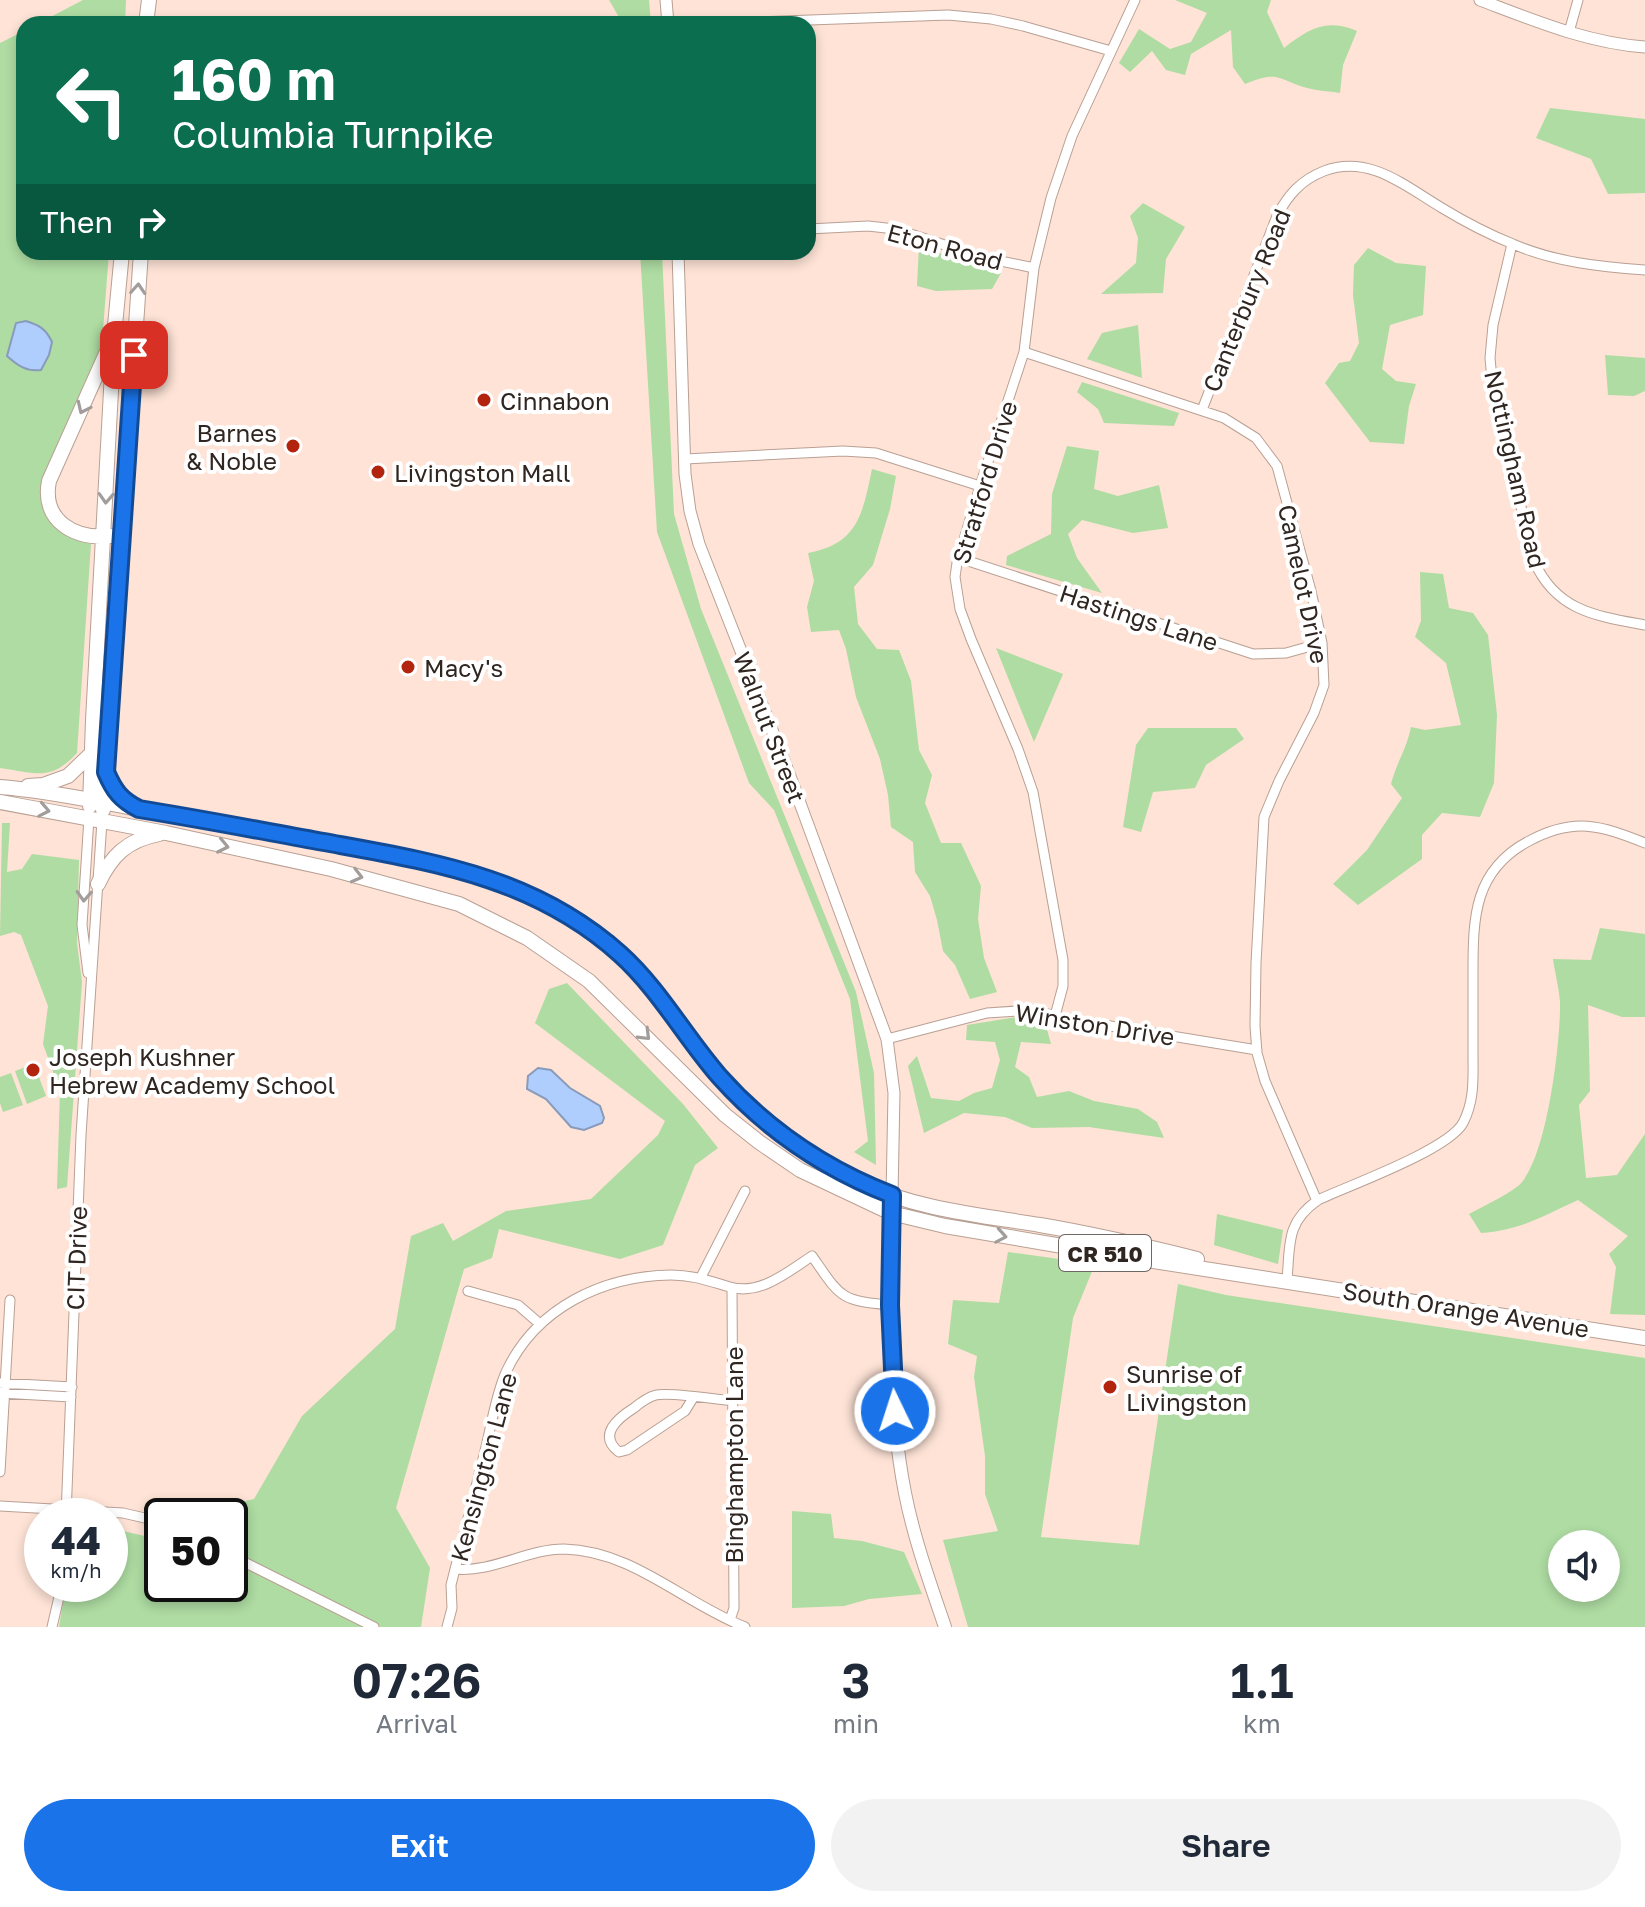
<!DOCTYPE html>
<html lang="en">
<head>
<meta charset="utf-8">
<style>
	body { margin:0; font-family:"Golos Text",sans-serif; background:#f2f2f3; color:#1f2937; height:100vh; display:flex; flex-direction:column; font-size:30px; white-space:nowrap }
	* { box-sizing:border-box; margin:0 }
	p { font-size:26px; color:#747a83 }
	.icon { flex:none; width:44px; height:44px; fill:none; stroke:currentColor; stroke-width:2; stroke-linecap:round; stroke-linejoin:round }
	.map { position:relative; height:1627px; overflow:hidden }
	.panel { display:flex; flex-direction:column; background:#fff; flex:1 }
	.panel>* { flex:none }
	.guide { position:absolute; left:16px; top:16px; width:800px; height:244px; border-radius:24px; box-shadow:0 4px 12px #0003; background:#0b6e4f; color:#fff; overflow:hidden }
	.controls { position:absolute; left:1548px; top:1530px; display:grid; gap:16px }
	.controls a { display:grid; place-items:center; width:72px; height:72px; border-radius:50%; background:#fff; box-shadow:0 4px 12px #0003; font-size:40px }
	.speed { position:absolute; left:24px; top:1498px; display:flex; gap:16px; font-size:40px; font-weight:700; text-align:center }
	.speed>* { display:grid; place-content:center; width:104px; height:104px; border-radius:50%; background:#fff; box-shadow:0 4px 12px #0003; line-height:1 }
	.speed small { font-size:20px; font-weight:400 }
	.speed .limit { border:4px solid #111; border-radius:12px; background:#fff; color:#111 }
	.pin { position:absolute; display:grid; place-items:center; width:68px; height:68px; color:#fff; margin:-34px; border-radius:16px; box-shadow:0 4px 12px #0006 }
	.me { position:absolute; width:88px; margin:-44px; rotate:356deg; stroke-linejoin:round; filter:drop-shadow(0 0 6px #0008) }
	.turn { display:flex; align-items:center; gap:28px; height:168px; padding:0 24px; font-size:36px }
	.turn .icon { width:104px; height:104px; stroke-width:2.5 }
	.turn b { display:block; font-size:56px; line-height:68px }
	.then { display:flex; align-items:center; height:76px; padding:0 24px; background:#0003; gap:16px; font-size:30px }
	.eta { display:flex; justify-content:space-evenly; align-items:center; height:136px; text-align:center }
	.eta b { font-size:48px; font-weight:600; line-height:56px }
	.primary-button { display:flex; gap:16px; margin-top:auto; padding:16px 24px }
	.primary-button a { flex:1; height:92px; border-radius:48px; background:#1a73e8; color:#fff; font-size:32px; font-weight:600; line-height:92px; text-align:center }
	.primary-button a+a { background:#f2f2f3; color:#1f2937 }
	.map>svg:first-child { display:block }
	.green { fill:#aedca2; fill-rule:evenodd }
	.water { fill:#afcdfd; stroke:#899bbb; stroke-width:2 }
	.lines { fill:none; stroke-linecap:round; stroke-linejoin:round }
	.minor-casing { stroke:#b9a094; stroke-width:11 }
	.tertiary-casing { stroke:#b9a094; stroke-width:13 }
	.secondary-casing { stroke:#b9a094; stroke-width:14 }
	.primary-casing { stroke:#b9a094; stroke-width:16 }
	.minor { stroke:#fff; stroke-width:9 }
	.tertiary { stroke:#fff; stroke-width:11 }
	.secondary { stroke:#fff; stroke-width:12 }
	.primary { stroke:#fff; stroke-width:14 }
	.oneway { stroke:#a29d9b }
	.route-casing { stroke:#114b97; stroke-width:20 }
	.route { stroke:#1a73e8; stroke-width:14 }
	.poi-dot { fill:#b2240d; stroke:#fff; stroke-width:3 }
	.labels { text-anchor:middle; dominant-baseline:central; stroke-width:8; stroke-linejoin:round; paint-order:stroke }
	.shield { fill:#fff; stroke:#6e6764; stroke-width:2 }
	.shield-label { font-size:22px; font-weight:bold; fill:#302621 }
	.street-label { font-size:24px; fill:#302621; stroke:#fff }
	.poi-label { font-size:24px; fill:#302621; stroke:#fff; text-anchor:start }
</style>
</head>
<body>
<div class="map">
<svg width="1645" height="1627" viewBox="0 0 1645 1627">
	<rect width="100%" height="100%" fill="#fee3d6"/>
	<path class="green" d="M83,0h43l-1,24h-88z
		M609,0h40l2,24h-28z
		M1175,0h96l-4,12 17,36c25,-19 41,-30 73,-17l-14,34 -3,28c-11,-2 -22,-2 -33,-5 -30,-9 -29,-18 -62,-4l-12,-17 -2,-37 -40,24 -6,21 -19,-5 -14,-19 -22,21 -11,-9 20,-34 31,20 21,-7 16,-29z
		M24,31v221h85l-7,91 -13,37 -46,97 5,42 43,25 -14,209c-27,29 -41,20 -77,15v-725z
		M1550,108l95,11v74l-37,1 -17,-35 -55,-21z
		M1143,203l42,24 -19,32 -3,34 -62,1 35,-31 2,-25 -8,-22z
		M919,246l82,27 -9,16 -56,2 -19,-5z
		M1368,248l28,15 30,3 -3,49 -33,10 -8,44 14,12 20,3 -7,22 -5,38 -34,-2 -45,-59 14,-20 11,-2 9,-18 -6,-48 1,-30z
		M640,252h22l12,262 27,95 155,383 18,81 2,92 -22,-13 14,-11 -18,-142 -76,-189 -25,-27 -92,-251z
		M1138,325l4,53 -55,-19 15,-26z
		M1605,355l40,3v33l-11,5 -26,-1z
		M1082,382l97,31 -5,13 -70,-3 -6,-14 -21,-17z
		M1067,446l32,5 -5,38 24,7 41,-11 9,43 -35,5 -51,-13 -14,14 9,24 25,35 -96,-28 1,-9 44,-22 1,-40z
		M872,469l24,7 -6,33 -17,56 -19,22 4,37 19,25 22,1 12,31 8,69 13,25 -7,28 16,40h20l20,43 -3,33 6,39 13,34 -27,7 -15,-34 -12,-14 -6,-31 -7,-24 -15,-24 -2,-30 -22,-15 -3,-32 -8,-36 -24,-62 -10,-48 -7,-19 -28,2 -4,-25 7,-26 -6,-28c50,-9 55,-40 64,-84z
		M1420,572l23,2 6,34 24,5 15,22 9,80 -3,68 -14,34 -38,-4 -20,22v24l-64,46 -25,-21 34,-34 35,-52 -11,-14c5,-20 16,-36 20,-57l14,3 36,-5 -15,-62 -31,-26 6,-16z
		M996,648l67,26 -29,68z
		M1148,728h88l8,11 -38,26 -11,23 -42,4 -12,40 -18,-5 13,-82z
		M2,823h8l-3,49 15,-3 10,-15 47,6 -2,83 5,39 -15,205 -10,2 3,-98 -17,-47 5,-38 -27,-71 -7,-3 -14,4z
		M1600,928l45,6v83h-23l-34,-12 2,86 -11,14 7,73 31,-3 28,-41v181l-35,-1 6,-47 -7,-13 19,-18 -50,-36c-35,16 -57,30 -97,33l-12,-19c16,-9 35,-17 49,-28 29,-24 43,-147 42,-184 -1,-14 -5,-29 -7,-43l38,1z
		M567,983l116,121 35,44 -23,17 -32,80 -43,14 -121,-30 -7,29 -28,11 -68,239 34,60 -9,59h-362l7,-43h44v-56l52,12v44h68v-12l15,7 -15,-19v-44h-24v-7l48,-10 48,-83 93,-87 16,-93 32,-13 10,18 53,-30 85,-12 67,-64 7,-14 -130,-98 14,-34z
		M1023,1016l23,10 5,18 -30,-2 -6,25 14,10 8,20 32,-6 25,10 44,8 19,13 7,16 -75,-11 -57,1 -27,-11 -41,-4 -40,20 -16,-67 9,-10 14,42 28,3 15,-8 18,-5 8,-28 -5,-18 -29,-2 1,-15z
		M34,1064l12,32 -19,8 -12,-33z
		M11,1073l12,32 -20,7 -3,-9v-26z
		M1217,1214l66,16 -5,34 -64,-19z
		M1008,1252l87,12 -22,54 -32,219 98,8 39,-261 48,11 419,63v269h-677l-25,-87 55,-9 -13,-37v-38l-11,-79 3,-21 -29,-12 5,-44 46,3zM1562,1544h44v44h-44z
		M792,1511l39,3 3,24 28,3 42,11 18,42 -53,5 -25,7 -52,2z"/>
	<path class="water" d="M26,321c13,4 20,8 26,21l-3,13 -8,15c-15,2 -24,-5 -34,-14l9,-33z
		M538,1068l13,2 19,18 30,18 4,12 -2,5 -18,7 -13,-3 -25,-28 -19,-10 1,-13z"/>
	<g class="lines">
		<g class="minor-casing">
			<path id="minor" d="M699,24l249,-9 43,4 32,7 88,25
				M1569,32l9,-32
				M808,229l60,-3 27,3 87,28 52,11
				M1512,244l-19,81 -3,33 3,32 41,171c22,50 62,55 111,64
				M1024,352l200,66 32,20 21,28 34,125 11,52 2,42 -10,28 -35,68 -15,36 -8,146 -1,63 2,27 8,28 52,120
				M1202,410l75,-194c11,-21 24,-36 47,-45 45,-17 81,15 118,37 23,14 46,26 71,36 41,18 88,23 132,26
				M685,459l158,-8 33,2 104,33
				M959,558l294,96 33,-1 36,-10
				M88,973l-6,-48 7,-107
				M1055,1016l8,-30v-26l-30,-168 -15,-43 -47,-110 -11,-30 -5,-32 2,-14 23,-77 44,-134 10,-84 17,-70 21,-62 63,-136
				M887,1039l100,-26 44,-3 43,10 183,30
				M701,1277l44,-86
				M1287,1281c3,-37 -1,-59 31,-81 32,-15 130,-50 145,-77 12,-23 10,-46 10,-71 0,-27 0,-53 0,-80 0,-55 1,-102 56,-131 45,-24 71,-16 116,2
				M468,1291l50,14 22,19
				M0,1383l72,4
				M0,1393l71,4
				M693,1398l-8,13 -58,39 -8,2c-22,-17 -1,-34 15,-44 6,-5 14,-11 22,-13 12,-3 61,4 77,6
				M0,1472l10,-172
				M0,1506l123,7 39,9
				M66,1516l15,-381 21,-314
				M230,1555l144,72
				M455,1569c37,4 72,-20 109,-20 70,2 119,54 181,78
				M730,1620l4,-12 -2,-319
				M52,1627l10,-43
				M447,1627l5,-19 -1,-23c11,-43 22,-87 33,-130 7,-27 11,-58 22,-83 30,-64 96,-96 165,-97 22,0 38,6 59,12 30,9 59,-16 82,-31 28,40 27,45 78,49"/>
		</g>
		<g class="tertiary-casing">
			<path id="tertiary" d="M666,0l2,24
				M1480,0c53,20 107,43 165,47
				M678,252l7,222 5,37 9,33 91,232 97,263 7,54 -2,102"/>
		</g>
		<g class="secondary-casing">
			<path id="secondary" d="M892,1195c-2,99 -6,201 13,298 9,46 25,90 40,134"/>
		</g>
		<g class="primary-casing">
			<path id="primary" d="M146,24l3,-24
				M109,347l-60,134c-8,40 26,59 62,55
				M28,786l15,-1 25,-9 25,-24
				M0,787c55,4 110,18 165,26 53,9 105,19 158,29 112,20 207,34 296,112 38,33 65,79 97,118 38,47 89,84 142,110 57,27 121,33 182,43 53,9 105,21 157,34
				M0,802l166,31 165,36 128,35 68,34 62,43 136,134 34,27 41,28 91,43 54,13 170,29 530,83
				M90,806l3,-86 21,-384 8,-84
				M103,810l38,-558
				M98,884c13,-28 29,-44 61,-50"/>
		</g>
		<use href="#minor" class="minor"/>
		<use href="#tertiary" class="tertiary"/>
		<use href="#secondary" class="secondary"/>
		<use href="#primary" class="primary"/>
	</g>
	<defs><path id="oneway-chevron" d="M-2-3.5L2.5 0L-2 3.5" fill="none" stroke-width="1.6" stroke-linecap="round" stroke-linejoin="round" transform="scale(2)"/></defs>
	<g class="oneway">
		<use href="#oneway-chevron" transform="translate(138 289) rotate(-86)"/>
		<use href="#oneway-chevron" transform="translate(83 408) rotate(115)"/>
		<use href="#oneway-chevron" transform="translate(106 498) rotate(93)"/>
		<use href="#oneway-chevron" transform="translate(44 810) rotate(11)"/>
		<use href="#oneway-chevron" transform="translate(223 846) rotate(12)"/>
		<use href="#oneway-chevron" transform="translate(357 876) rotate(14)"/>
		<use href="#oneway-chevron" transform="translate(84 896) rotate(93)"/>
		<use href="#oneway-chevron" transform="translate(645 1035) rotate(45)"/>
		<use href="#oneway-chevron" transform="translate(1001 1236) rotate(10)"/>
	</g>
	<g class="lines">
		<g class="route-casing">
			<path id="route" d="M134,355l-28,417c8,19 15,28 33,37 62,10 124,22 185,33 109,20 210,35 296,112 39,35 65,83 99,122 48,54 106,93 173,119l-2,110 5,106"/>
		</g>
		<use href="#route" class="route"/>
	</g>
	<g class="poi-dot">
		<circle cx="484" cy="400" r="8"/>
		<circle cx="293" cy="446" r="8"/>
		<circle cx="378" cy="472" r="8"/>
		<circle cx="408" cy="667" r="8"/>
		<circle cx="33" cy="1070" r="8"/>
		<circle cx="1110" cy="1387" r="8"/>
	</g>
	<g class="labels">
		<rect class="shield" x="1059" y="1235" width="92" height="36" rx="6"/>
		<g class="shield-label">
			<text x="1105" y="1253">CR 510</text>
		</g>
		<g class="street-label">
			<text transform="translate(945 246) rotate(15)">Eton Road</text>
			<text transform="translate(1246 300) rotate(-68)">Canterbury Road</text>
			<text transform="translate(1516 469) rotate(77)">Nottingham Road</text>
			<text transform="translate(984 482) rotate(-73)">Stratford Drive</text>
			<text transform="translate(1304 584) rotate(78)">Camelot Drive</text>
			<text transform="translate(1139 617) rotate(18)">Hastings Lane</text>
			<text transform="translate(770 727) rotate(69)">Walnut Street</text>
			<text transform="translate(1095 1024) rotate(9)">Winston Drive</text>
			<text transform="translate(76 1258) rotate(-88)">CIT Drive</text>
			<text transform="translate(1466 1309) rotate(9)">South Orange Avenue</text>
			<text transform="translate(733 1455) rotate(-90)">Binghampton Lane</text>
			<text transform="translate(483 1467) rotate(-75)">Kensington Lane</text>
		</g>
		<g class="poi-label">
			<text x="500" y="400">Cinnabon</text>
			<text x="277" y="432" text-anchor="end">Barnes<tspan x="277" dy="28">&amp; Noble</tspan></text>
			<text x="394" y="472">Livingston Mall</text>
			<text x="424" y="667">Macy's</text>
			<text x="49" y="1056">Joseph Kushner<tspan x="49" dy="28">Hebrew Academy School</tspan></text>
			<text x="1126" y="1373">Sunrise of<tspan x="1126" dy="28">Livingston</tspan></text>
		</g>
	</g>
</svg>
<div class="controls">
<a><svg class="icon" aria-label="sound" viewBox="0 0 24 24"><path d="M4 9h4l5-4v14l-5-4H4zM17 9q2 3 0 6"/></svg></a>
</div>
<div class="speed"><div>44<small>km/h</small></div><div class="limit">50</div></div>
<div class="pin" style="left:134px;top:355px;background:#d93025"><svg class="icon" aria-label="arrive" viewBox="0 0 24 24"><path d="M6 21V4h12l-3 4 3 4H6"/></svg></div>
<svg class="me" style="left:895px;top:1411px" viewBox="-20 -20 40 40"><circle r="17" fill="#1a73e8" stroke="#fff" stroke-width="3"/><path d="M0-11L8 9 0 5-8 9z" fill="#fff"/></svg>
<div class="guide">
<div class="turn"><svg class="icon" aria-label="left" viewBox="0 0 24 24"><path d="M17 20v-9H6M10 6l-5 5 5 5"/></svg><div><b>160 m</b>Columbia Turnpike</div></div>
<div class="then">Then<svg class="icon" aria-label="right" viewBox="0 0 24 24"><path d="M7 20v-9h11M14 6l5 5-5 5"/></svg></div>
</div>
</div>
<section class="panel">
<div class="eta">
<div><b>07:26</b><p>Arrival</p></div>
<div><b>3</b><p>min</p></div>
<div><b>1.1</b><p>km</p></div>
</div>
<div class="primary-button"><a>Exit</a><a>Share</a></div>
</section>
</body>
</html>
